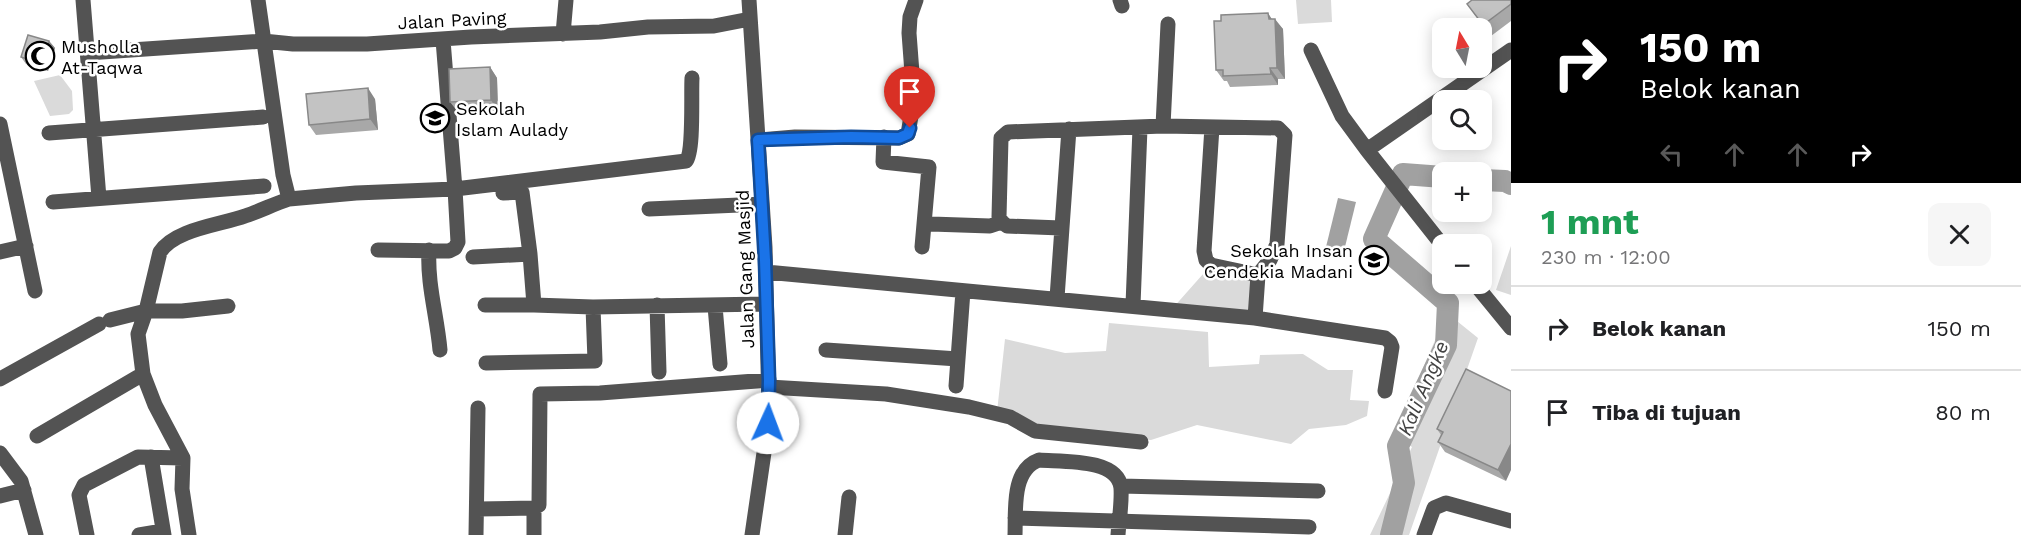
<!DOCTYPE html>
<html lang="id">
<head>
<meta charset="utf-8">
<style>
	body { margin:0; font-family:"Work Sans",sans-serif; background:#f6f6f6; color:#202124; height:100vh; display:flex; flex-direction:column; font-size:22px; white-space:nowrap }
	* { box-sizing:border-box; margin:0 }
	p { font-size:20px; color:#757577 }
	.icon { flex:none; width:33px; height:33px; fill:none; stroke:currentColor; stroke-width:2; stroke-linecap:round; stroke-linejoin:round }
	.map { position:relative; flex:1; overflow:hidden }
	.drawer { display:flex; flex-direction:column; background:#fff; width:510px }
	.drawer>* { flex:none }
	.guide { background:#000; color:#fff; overflow:hidden }
	.needle { width:39px; rotate:350deg }
	.buttons { position:absolute; left:1432px; top:18px; display:grid; gap:12px }
	.buttons a { display:grid; place-items:center; width:60px; height:60px; border-radius:12px; background:#fff; box-shadow:0 3px 15px #0003; font-size:30px }
	.pin { position:absolute; display:grid; place-items:center; width:51px; height:51px; color:#fff; margin:-62px -26px; border-radius:50% 50% 50% 0; rotate:-45deg; box-shadow:0 0 6px #0007 }
	.pin .icon { rotate:45deg }
	.me { position:absolute; width:66px; margin:-33px; rotate:2deg; stroke-linejoin:round; filter:drop-shadow(0 0 4px #0008) }
	.turn { display:flex; align-items:center; gap:21px; height:126px; padding:0 30px; font-size:27px }
	.turn .icon { width:78px; height:78px; stroke-width:2.5 }
	.turn b { display:block; font-size:42px; line-height:51px }
	.lanes { display:flex; align-items:center; height:57px; padding:0 30px; background:#0003; justify-content:center; gap:30px; direction:ltr }
	.lanes .off { opacity:.35 }
	.round { display:grid; place-items:center; flex:none; width:63px; height:63px; border-radius:12px; background:#f6f6f6 }
	.overview { display:flex; align-items:center; justify-content:space-between; height:102px; padding:0 30px }
	h1 { font-size:36px; font-weight:700; line-height:45px; color:#1e9e55 }
	ul { padding:0; list-style:none }
	li { display:flex; align-items:center; gap:18px; height:84px; padding:0 30px; border-top:2px solid #e0e0e0 }
	li div { flex:1 }
	li b { display:block; font-size:22px }
	li em { font-style:normal }
	main { display:flex; flex:1; min-height:0 }
	.map>svg:first-child { display:block }
	.green { fill:#dadada }
	.water { fill:#a1a1a1 }
	.lines { fill:none; stroke-linecap:round; stroke-linejoin:round }
	.river { stroke:#a1a1a1; stroke-width:22 }
	.minor { stroke:#535353; stroke-width:15 }
	.wall { fill:#a8a8a8 }
	.shaded-wall { fill:#888 }
	.building { fill:#c3c3c3; stroke:#888; stroke-width:1.5 }
	.route-casing { stroke:#114b97; stroke-width:15 }
	.route { stroke:#1a73e8; stroke-width:10 }
	.labels { text-anchor:middle; dominant-baseline:central; stroke-width:5; stroke-linejoin:round; paint-order:stroke }
	.street-label { font-size:18px; fill:#000; stroke:#fff }
	.poi-label { font-size:18px; fill:#000; stroke:#fff; text-anchor:start }
	.water-label { font-size:20px; font-style:italic; fill:#424242; stroke:#fff }
</style>
</head>
<body>
<main>
<div class="map">
<svg width="1511" height="535" viewBox="0 0 1511 535">
	<rect width="100%" height="100%" fill="#fff"/>
	<path class="green" d="M1296,0h35l1,22 -34,2z
		M60,75l12,16 1,19 -4,4 -19,2 -16,-35z
		M1511,246v49l-15,-5z
		M1211,265l47,10 -3,43 -83,-9z
		M1447,313l31,25 -69,197h-39l42,-88 -18,-13z
		M1109,323l99,9 1,35 50,-3 1,-9 43,-1 25,16h25l-3,30 19,1 -2,15 -21,9 -37,4 -18,15 -94,-19 -46,15 -119,-10 -35,-18 8,-73 60,14 41,-2z"/>
	<path class="water" d="M1338,198l18,4 -14,57 -18,-4z"/>
	<g class="lines">
		<path class="river" d="M1482,180l23,1 6,3
			M1391,535l13,-52 -6,-37 48,-101 2,-42 -74,-64 29,-65 40,3"/>
		<path class="minor" d="M83,0l16,198
			M749,0l16,247 4,159 -3,33 -14,96
			M1120,0l2,6
			M563,34l3,-34
			M1311,50l31,66 25,34
			M87,53l176,-12 30,3h74l104,-7 129,-5 48,-5 66,-1 36,-7
			M0,124l35,167
			M1163,126l5,-102
			M1212,127l-8,124 2,9 5,5 47,10
			M49,133l214,-16
			M884,137l-1,25 46,5 -7,80
			M758,140l37,-3 104,1 9,-4 3,-18 1,-43 -3,-40 1,-16 6,-17
			M503,193l19,-1 8,62 4,51
			M289,199l67,-6 99,-4 -12,-149
			M53,202l211,-16
			M649,209l113,-5
			M1002,222l-3,-5 2,-79 7,-6 155,-6 115,2 7,7 -8,109 -7,16 -12,15 -3,43
			M931,224l59,2 12,-4 5,4 54,2
			M1443,246l-76,-96 144,-100
			M378,250l71,1 6,-3 3,-6 -3,-53 231,-28c8,-9 5,-67 6,-83
			M429,250c-2,34 8,66 11,100
			M0,252l26,-6
			M473,257l57,-3
			M766,272l489,46 130,20 5,4 2,5 -7,44
			M1475,284l36,44
			M1057,298l12,-169
			M485,305h49l59,2 173,-3
			M657,305l2,67
			M1133,305l7,-177
			M715,306l5,58
			M110,320l36,-9h36l46,-5
			M826,350l132,9
			M486,363l109,-2 -2,-54
			M0,379l99,-55
			M956,386l7,-95
			M769,387l117,7 83,13 41,10 25,14 106,11
			M37,436l106,-62
			M0,453l21,28 15,54
			M151,457l13,78
			M1121,486l197,5
			M0,496l24,-6
			M478,509l56,-1
			M1015,518l294,9
			M87,535l-8,-40 5,-10 54,-28 45,1
			M139,535l24,-4
			M189,535l-7,-46 1,-31 -28,-53 -12,-31 -5,-40 8,-23 14,-59c15,-23 60,-27 85,-36 15,-5 29,-12 44,-17l-6,-24 -25,-175
			M476,535l2,-127
			M534,535v-27l5,-3 1,-111 60,-1 169,-13
			M845,535l4,-38
			M1015,535c1,-24 -4,-65 24,-75 23,2 79,-2 82,28 1,15 -2,32 -3,47
			M1424,535l10,-27 12,-5 65,18"/>
	</g>
	<path class="wall" d="M1511,0v21l-20,15 -24,-32z
		M1272,19l11,10 2,50h-7v6l-48,2 -3,-6h-3l-8,-11z
		M49,41l6,7 -7,23 -22,-7 -5,-7z
		M490,67l7,11 1,33 -40,1 -8,-10z
		M375,99l3,31 -62,5 -7,-10z
		M1466,369l40,112 -61,-29 -7,-10 3,-7 -4,-6z"/>
	<path class="shaded-wall" d="M1268,13l7,11v-5l8,10 2,50 -8,-11z
		M49,41l6,7 -7,23 -5,-7z
		M490,67l7,11 1,33 -7,-11z
		M1270,68l8,11v6l-7,-11z
		M368,88l7,11 3,31 -8,-11z
		M1511,444v26l-5,11 -8,-11z"/>
	<path class="building" d="M1472,0h39v4l-28,21 -16,-21z
		M1268,13l1,6h6l2,49h-7l1,6 -48,2v-6h-7l-2,-49h7v-6z
		M28,35l21,6 -6,23 -22,-7z
		M490,67l1,33 -41,2 -1,-33z
		M368,88l2,31 -61,6 -3,-31z
		M1466,369l45,22v53l-13,26 -60,-28 5,-10 -6,-3z"/>
	<g class="lines">
		<g class="route-casing">
			<path id="route" d="M768,423l1,-43 -4,-120 -7,-120 93,-3 48,1 9,-4 2,-6"/>
		</g>
		<use href="#route" class="route"/>
	</g>
	<defs>
		<g id="mosque-ring" transform="scale(1.5)"><circle r="9.5" fill="#fff" stroke="#000" stroke-width="1.5"/><path d="M3.5-4.9A6 6 0 1 0 3.5 4.9A5 5 0 1 1 3.5-4.9Z" fill="#000"/></g>
		<g id="school-ring" transform="scale(1.5)"><circle r="9.5" fill="#fff" stroke="#000" stroke-width="1.5"/><path d="M0-5L7-2L0 1L-7-2ZM-4 1L0 2.5L4 1V4Q0 6-4 4Z" fill="#000"/></g>
	</defs>
	<g fill-rule="evenodd">
		<use href="#mosque-ring" x="40" y="56"/>
		<use href="#school-ring" x="435" y="118"/>
		<use href="#school-ring" x="1374" y="260"/>
	</g>
	<g class="labels">
		<g class="street-label">
			<text transform="translate(452 20) rotate(-3)">Jalan Paving</text>
			<text transform="translate(745 269) rotate(-92)">Jalan Gang Masjid</text>
		</g>
		<g class="poi-label">
			<text x="61" y="46">Musholla<tspan x="61" dy="21">At-Taqwa</tspan></text>
			<text x="456" y="108">Sekolah<tspan x="456" dy="21">Islam Aulady</tspan></text>
			<text x="1353" y="250" text-anchor="end">Sekolah Insan<tspan x="1353" dy="21">Cendekia Madani</tspan></text>
		</g>
		<g class="water-label">
			<text transform="translate(1423 388) rotate(-67)">Kali Angke</text>
		</g>
	</g>
</svg>
<div class="buttons">
<a><svg class="needle" viewBox="-14 -14 28 28"><path d="M0-13l5 13h-10z" fill="#e53935"/><path d="M0 13l5-13h-10z" fill="#757577"/></svg></a>
<a><svg class="icon" aria-label="search" viewBox="0 0 24 24"><circle cx="10" cy="10" r="6"/><path d="M15 15l6 6"/></svg></a>
<a>+</a>
<a>−</a>
</div>
<div class="pin" style="left:910px;top:128px;background:#d93025"><svg class="icon" aria-label="arrive" viewBox="0 0 24 24"><path d="M6 21V4h12l-3 4 3 4H6"/></svg></div>
<svg class="me" style="left:768px;top:423px" viewBox="-20 -20 40 40"><circle r="19" fill="#fff"/><path d="M0-13L10 11 0 6-10 11z" fill="#1a73e8"/></svg>
</div>
<section class="drawer">
<div class="guide">
<div class="turn"><svg class="icon" aria-label="right" viewBox="0 0 24 24"><path d="M7 20v-9h11M14 6l5 5-5 5"/></svg><div><b>150 m</b>Belok kanan</div></div>
<div class="lanes"><svg class="icon off" aria-label="left" viewBox="0 0 24 24"><path d="M17 20v-9H6M10 6l-5 5 5 5"/></svg><svg class="icon off" aria-label="ahead" viewBox="0 0 24 24"><path d="M12 20V5M6 11l6-6 6 6"/></svg><svg class="icon off" aria-label="ahead" viewBox="0 0 24 24"><path d="M12 20V5M6 11l6-6 6 6"/></svg><svg class="icon" aria-label="right" viewBox="0 0 24 24"><path d="M7 20v-9h11M14 6l5 5-5 5"/></svg></div>
</div>
<div class="overview"><div><h1>1 mnt</h1><p>230 m · 12:00</p></div><a class="round"><svg class="icon" aria-label="close" viewBox="0 0 24 24"><path d="M6 6l12 12M18 6L6 18"/></svg></a></div>
<ul>
<li><svg class="icon" aria-label="right" viewBox="0 0 24 24"><path d="M7 20v-9h11M14 6l5 5-5 5"/></svg><div><b>Belok kanan</b></div><em>150 m</em></li>
<li><svg class="icon" aria-label="arrive" viewBox="0 0 24 24"><path d="M6 21V4h12l-3 4 3 4H6"/></svg><div><b>Tiba di tujuan</b></div><em>80 m</em></li>
</ul>
</section>
</main>
</body>
</html>
